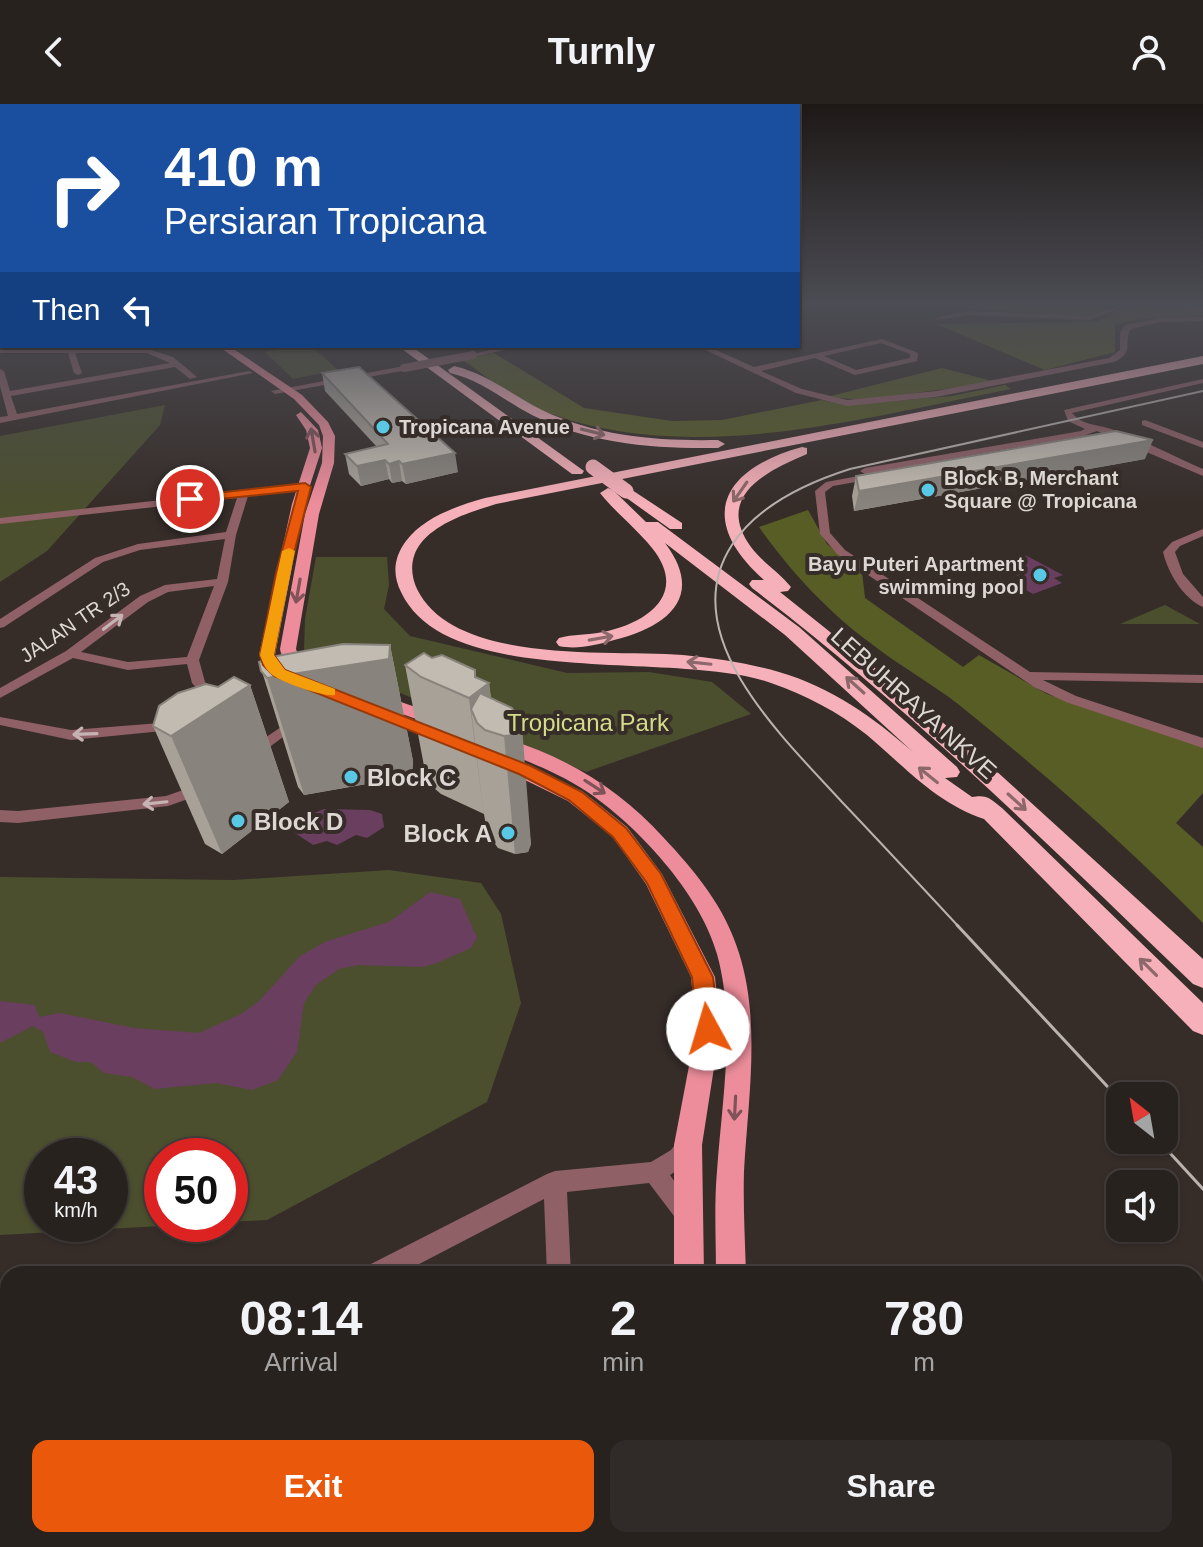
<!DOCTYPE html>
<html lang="en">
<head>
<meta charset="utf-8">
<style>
	body { margin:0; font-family:Helvetica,sans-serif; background:#302a28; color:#f1f3f6; height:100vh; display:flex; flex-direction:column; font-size:30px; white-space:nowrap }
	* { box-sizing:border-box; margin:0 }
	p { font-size:26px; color:#a5a4a4 }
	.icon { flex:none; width:44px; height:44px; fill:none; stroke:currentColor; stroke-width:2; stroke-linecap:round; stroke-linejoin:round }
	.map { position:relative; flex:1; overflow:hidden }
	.details { position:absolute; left:0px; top:1162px; width:1204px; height:282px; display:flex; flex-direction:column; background:#28221f; border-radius:24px 24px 0 0; box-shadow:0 2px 6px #0004,0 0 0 2px #443f3d }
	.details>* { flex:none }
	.guide { position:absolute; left:0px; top:0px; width:800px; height:244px; box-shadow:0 2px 6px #0004,0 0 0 2px #443f3d; background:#1a4fa0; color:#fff; overflow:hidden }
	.needle { width:52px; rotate:329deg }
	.controls { position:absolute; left:1106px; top:978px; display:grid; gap:16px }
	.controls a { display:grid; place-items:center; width:72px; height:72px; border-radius:16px; background:#28221f; box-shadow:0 2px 6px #0004,0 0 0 2px #443f3d; font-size:40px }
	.speed { position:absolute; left:24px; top:1034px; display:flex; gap:16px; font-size:40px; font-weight:700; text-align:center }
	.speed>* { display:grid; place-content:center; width:104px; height:104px; border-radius:50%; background:#28221f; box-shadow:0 2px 6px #0004,0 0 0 2px #443f3d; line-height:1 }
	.speed small { font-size:20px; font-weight:400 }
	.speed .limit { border:12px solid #d22; background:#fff; color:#111 }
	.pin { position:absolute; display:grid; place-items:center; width:68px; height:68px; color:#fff; margin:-34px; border:4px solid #fff; border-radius:50%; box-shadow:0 2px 8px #0007 }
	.me { position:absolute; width:88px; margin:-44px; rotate:354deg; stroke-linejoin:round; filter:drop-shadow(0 0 6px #0008) }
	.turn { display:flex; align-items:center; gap:28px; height:168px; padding:0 32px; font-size:36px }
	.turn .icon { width:104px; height:104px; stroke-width:2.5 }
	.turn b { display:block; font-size:56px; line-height:68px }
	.then { display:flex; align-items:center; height:76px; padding:0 32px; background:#0003; gap:16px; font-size:30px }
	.eta { display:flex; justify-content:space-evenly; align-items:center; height:136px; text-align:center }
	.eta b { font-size:48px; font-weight:800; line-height:56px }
	.action { display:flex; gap:16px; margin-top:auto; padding:16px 32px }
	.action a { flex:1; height:92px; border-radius:16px; background:#ea580c; color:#fff; font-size:32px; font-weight:800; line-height:92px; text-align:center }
	.action a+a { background:#302a28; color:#f1f3f6 }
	header { display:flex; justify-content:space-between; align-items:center; height:104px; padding:0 32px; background:#28221f; font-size:36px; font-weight:800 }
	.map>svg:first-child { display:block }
	.green { fill:#4b4f2e; fill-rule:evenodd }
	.forest { fill:#585d26 }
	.water { fill:#6a3e5f }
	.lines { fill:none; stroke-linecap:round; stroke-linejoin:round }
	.minor { fill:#8f6066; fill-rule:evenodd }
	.major { fill:#ed8d9b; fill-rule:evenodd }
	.highway { fill:#f6b0b9; fill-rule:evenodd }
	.tram-far1 { stroke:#b9b2af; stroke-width:2 }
	.tram { stroke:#b9b2af; stroke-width:3 }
	.minor-bridge { stroke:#8f6066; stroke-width:8 }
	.highway-bridge { stroke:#f6b0b9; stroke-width:15 }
	.wall { fill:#a7a198 }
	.shaded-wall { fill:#88837c }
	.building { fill:#c2bbb1; stroke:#88837c; stroke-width:2 }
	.oneway { stroke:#8c686a }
	.oneway2 { stroke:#7f5357 }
	.oneway3 { stroke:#c6b3b3 }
	.route { fill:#ea580c; stroke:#983908; stroke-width:2 }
	.slow { fill:#f59e0b }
	.poi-dot { fill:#59c8e4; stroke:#362d29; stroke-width:3 }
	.labels { text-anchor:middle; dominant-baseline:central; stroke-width:8; stroke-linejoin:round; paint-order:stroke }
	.far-poi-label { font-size:20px; font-weight:bold; fill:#ddd7d4; stroke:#362d29; text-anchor:start }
	.far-street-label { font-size:20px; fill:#ddd7d4; stroke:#362d29 }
	.street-label { font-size:24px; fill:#ddd7d4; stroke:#362d29 }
	.park-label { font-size:24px; fill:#d3dc88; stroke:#362d29 }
	.poi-label { font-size:24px; font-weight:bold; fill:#ddd7d4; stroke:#362d29; text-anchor:start }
</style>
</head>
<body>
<header><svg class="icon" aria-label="back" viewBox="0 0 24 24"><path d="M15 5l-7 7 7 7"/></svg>Turnly<svg class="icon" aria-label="person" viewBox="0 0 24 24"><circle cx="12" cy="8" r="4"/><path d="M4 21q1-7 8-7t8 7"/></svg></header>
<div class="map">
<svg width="1203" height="1443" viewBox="0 0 1203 1443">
	<rect width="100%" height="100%" fill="#362d29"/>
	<path class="green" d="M300,242h11l27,24 -45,9 -28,-27z
		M165,301l-5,20 -113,126 -47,31v-146z
		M316,453h71l2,28 -5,24 26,27 157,37 82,-1 63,10 39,32 -165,58 -282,-120 1,-33z
		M1165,501l35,19h-80z
		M389,766l92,13 20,31 20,89 -34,99 -220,118 -37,2v-66h-68v68h35l-197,11v-358l234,3zM42,1052h68v68h-68z"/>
	<path class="forest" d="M886,199h303l5,2h-33l42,5v6l-62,3 -26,5v28l-70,18 -109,-46 161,-2 26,-14 25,-2 -39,-1 -13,11z
		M494,249l90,55 88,13 50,-1 100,-20 24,5 106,-9 53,-11 6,4c-150,29 -324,80 -473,20 -27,-11 -53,-34 -77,-50z
		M942,264l54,14 -133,18 -36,-3z
		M808,406l19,34 35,28 3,26 98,69 16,-12 68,39 156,51v48l-27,30 27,24v76c-77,-78 -159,-150 -245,-219 -27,-21 -58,-38 -85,-59 -44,-32 -83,-74 -114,-118z"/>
	<path class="water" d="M1025,451l38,20 -9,3 8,5 -29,11 -16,-9 8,-4 -9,-6 9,-3 -16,-9z
		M324,705l46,1 12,4 2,13 -17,11 -11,-3 -19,10 -10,-4 -14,4 -21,-14 1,-9z
		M430,788l30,7 17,39 -6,10 -34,15 -15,4 -64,-2 -19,4 -23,16 -12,18 -7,49 -19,28 -26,10 -36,-7 -61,6 -23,-12 -28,-4 -13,-11h-15l-26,-10 -7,-20 -10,-6 -33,17v-42l35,4 4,12 21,-4 74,15 65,5 42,-19 18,-13 41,-45 27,-15 62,-19z"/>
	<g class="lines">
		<path class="minor" d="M1125,199h53l25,4v4l-63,-5 -22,3 -28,11 -121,-5 -31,5 -4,-2 35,-7 121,5z
			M0,205h2v4h-2z
			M1203,213v4l-42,1 -30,7c-9,14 5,23 -17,33l-178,35 -89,9 -51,-13 -99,-47h10l47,21 128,-28 36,14 -1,8 -62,14 -40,-17 -54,13 41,18 45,11 89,-9 173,-33 11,-8v-17l5,-8 36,-7zM881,239l29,11v4l-54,12 -32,-14z
			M507,242h16l-50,11 -4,-2z
			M70,243l78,2 25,8 24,20 -7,2 -15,-12 -164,29 6,18 232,-43 4,2 -253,50v-6l8,-1 -8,-30v-17l4,2 6,20 160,-28 -23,-10h-72l7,20 -4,2 -4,-2 -6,-20h-68v-4z
			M404,262l3,4 -132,24 -4,-3z
			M1203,275v4l-131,30c11,13 25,11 39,16 31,10 62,27 92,40v7l-106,-45 -14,5 -218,38 -5,-3 5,-3 216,-37 4,-2 -17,-8 -4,-11z
			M1145,316l58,22v6l-61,-23v-4z
			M875,369l3,1v4l-45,8 -8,6 5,41 15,17 185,122 173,3v8l-160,-3 33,16 127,42v10l-137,-46 -32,-15 -197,-133 -17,-20 -5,-43 11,-9z
			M305,380l4,1v4l-61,7 -12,39 -8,47 -29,78 6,22 16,17 -2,3h-10l-17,-19 -5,-19 -59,6 -55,-12 -73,40v-10l66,-37 74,-55 25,-11 52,-6 8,-40 -85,11 -37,12 -99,65 -4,1v-9l95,-61 43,-14 88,-12 11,-34 -237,26v-6zM214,482l-27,71 -59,5 -47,-10 67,-50 20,-10z
			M1203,425v7l-23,10 -5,6 8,22 20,23v10c-20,-9 -35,-34 -40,-55l9,-10z
			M297,612l5,1 2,3 -2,3 -46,34h-10l-2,-3 2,-3z
			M0,613l71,13 102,-8 7,4 -7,4 -102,10 -71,-15z
			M203,679l8,5 -3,4 -40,14 -150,17 -18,-1v-12l18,1 148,-15z
			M688,1031l8,3 3,7c-7,15 -16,22 -29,30l26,37 -3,8 -8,3 -8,-3 -28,-37 -82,9 4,82h-24l-3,-75 -144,75h-37l4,-8 180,-92 8,-3 96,-9 20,-12 9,-12z
			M3,1231l5,2v26l-8,-4v-22z"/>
		<path class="major" d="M0,222l2,1v6l-2,-1z
			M218,242h11l73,49 26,27 7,14 -1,27 -15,51 -23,135 4,11 16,11 -2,4c-17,3 -31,-10 -34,-26l25,-135 17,-51 1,-27 -4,-11 -25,-26z
			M301,308l17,18 4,18 -18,56 -29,151 3,8 16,13 -8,5 -21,-13 -6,-13 33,-151 18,-56 -4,-18 -10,-15z
			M378,590l66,23 3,4 -9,6 -66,-24 -3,-4 3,-4z
			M499,633c63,17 121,52 164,100 32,34 62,70 76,116 22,69 9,147 5,218 -1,34 1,68 2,103h-30c0,-34 -2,-69 1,-103 5,-71 19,-148 0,-217 -17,-61 -80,-129 -131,-163 -29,-19 -62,-31 -93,-44l-3,-4z
			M501,651l81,36 45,36 35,47 53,103 5,52 -18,116 2,129h-30v-129l22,-116 -5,-52 -45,-93 -33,-47 -45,-36 -74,-36 -2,-4z
			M755,1436h38l3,7h-38z
			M820,1436h40l3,7h-40z"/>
		<path class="highway" d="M398,242h13l173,125 -2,3h-10z
			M1203,252v8l-707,140c-26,8 -58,18 -75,39 -11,14 -11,31 -4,46 38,77 193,60 266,66 32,3 64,8 96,17 52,15 94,45 134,80l-128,-117 -120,-92c41,54 2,84 -51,97 -17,5 -38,10 -55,6l-3,-4 3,-4c14,-4 29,-3 44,-6 44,-9 86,-38 49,-84 -16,-20 -36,-35 -52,-55l8,-5 5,2 33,32h12l141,105 158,140 3,5 -3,5 -12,1 27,19c15,-3 19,2 30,11l201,195v32l-10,-4 -209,-212c-48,-16 -79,-52 -117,-84 -29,-23 -61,-40 -96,-52 -95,-34 -323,9 -370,-91 -9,-18 -7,-35 5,-51 18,-24 51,-35 79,-43z
			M454,262c34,8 58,29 88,44 56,27 116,31 176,30l7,4 -7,4c-64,1 -129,-4 -186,-33 -29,-15 -51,-35 -82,-42l-2,-3z
			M802,343l5,1v6c-40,17 -93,42 -56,93 11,15 28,25 40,40l-3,4 -8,1 159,127 264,240v29l-10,-4c-143,-138 -283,-276 -441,-396l-3,-4 3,-4h12c-68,-60 -43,-111 38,-133z
			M626,382l56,37v6h-12l-49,-35 -3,-3z"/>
		<path class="tram-far1" d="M959,823c-39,-42 -78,-84 -117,-125 -35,-38 -74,-77 -101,-122 -66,-111 5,-178 109,-211l353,-78"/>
		<path class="tram" d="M957,821l163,175
			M1158,1036l45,49"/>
		<path class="minor-bridge" d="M404,264l69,-13"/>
		<path class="highway-bridge" d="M593,363l33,24"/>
	</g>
	<path class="wall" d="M322,269l136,99 -52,12 -4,-3 -10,2 -3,-4 -28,7 -12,-12 -4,-20 32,-7 -52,-56z
		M1145,355l-291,52 -2,-15 4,-20z
		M390,541l23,116 -1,15 -108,19 -6,-8 -39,-125z
		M432,554l57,25 2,15 21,10 19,136 -3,8 -13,2 -17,-6 -6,-8 -6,-14 -2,-12 -43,-20 -14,-12 -22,-117z
		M250,581l39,117 -67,52 -17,-10 -52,-118 65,-39z"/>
	<path class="shaded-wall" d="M1153,336l-8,19 -291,52 5,-20z
		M455,349l3,19 -52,12 -4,-20z
		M385,356l4,19 -28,7 -4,-20z
		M399,357l3,20 -10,2 -3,-19z
		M390,541l23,116 -1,15 -108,19 -37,-117z
		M475,566l2,22 12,-9 5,50 -23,-24 13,106 -15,-117 6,-21z
		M250,581l39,117 -67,52 -51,-118z
		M522,622l9,118 -3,8 -13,2 -11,-118z"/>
	<path class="building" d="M359,263l96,86 -53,11 -3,-3 -10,3 -4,-4 -28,6 -12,-12 43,-10 -66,-71z
		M1116,327l37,9 -294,51 -3,-15z
		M343,540l47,1 -1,14 -122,19 -6,-7 -2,-9 18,-6z
		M424,549l8,5 10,-3 33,15v7l14,6 -20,15 -48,-21 -16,-12z
		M234,573l16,8 -79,51 -18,-10 6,-20 19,-13 28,-9 12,3z
		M480,589l32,15 10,18 -4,8 -14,2 -19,-6 -8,-7 -6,-14z"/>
	<defs><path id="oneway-shaft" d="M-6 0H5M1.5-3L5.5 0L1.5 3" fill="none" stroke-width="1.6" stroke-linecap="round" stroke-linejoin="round" transform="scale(2)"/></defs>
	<g class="oneway">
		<use href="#oneway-shaft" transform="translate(593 328) rotate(14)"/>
		<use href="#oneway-shaft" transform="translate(740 388) rotate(125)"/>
		<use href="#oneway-shaft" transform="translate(601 534) rotate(-10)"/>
		<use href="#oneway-shaft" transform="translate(699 559) rotate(-174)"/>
		<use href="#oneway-shaft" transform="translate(855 581) rotate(-138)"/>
		<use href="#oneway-shaft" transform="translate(928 671) rotate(-141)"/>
		<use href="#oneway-shaft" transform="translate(1017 698) rotate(42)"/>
		<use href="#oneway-shaft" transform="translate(1148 863) rotate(-135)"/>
	</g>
	<g class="oneway2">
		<use href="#oneway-shaft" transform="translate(313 336) rotate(-100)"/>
		<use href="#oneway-shaft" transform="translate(298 487) rotate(100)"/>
		<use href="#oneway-shaft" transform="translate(595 683) rotate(33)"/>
		<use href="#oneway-shaft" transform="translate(735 1004) rotate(93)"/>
	</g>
	<g class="oneway3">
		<use href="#oneway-shaft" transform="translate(113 518) rotate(-37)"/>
		<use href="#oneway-shaft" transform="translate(85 630) rotate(178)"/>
		<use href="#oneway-shaft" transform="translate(155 699) rotate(174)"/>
	</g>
	<linearGradient id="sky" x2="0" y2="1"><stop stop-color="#1e1917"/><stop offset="0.5" stop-color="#4c4c54"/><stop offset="1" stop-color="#4c4c54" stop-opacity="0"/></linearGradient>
	<rect width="1203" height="401" fill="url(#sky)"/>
	<path class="route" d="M305,379l6,4 -22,86 -15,82 11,15 246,96 51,26 44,36 35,46 52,103 6,52 -3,7 -8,3 -8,-3 -3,-7 -5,-52 -45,-94 -34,-46 -44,-37 -50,-26 -245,-98 -11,-11 -3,-10 16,-82 22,-82 -108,11 -6,-3 6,-3z"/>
	<path class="slow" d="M289,444l6,3 -21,104 11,15 50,19v6c-12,2 -51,-12 -61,-19 -8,-5 -11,-13 -14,-21l22,-104z"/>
	<g class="poi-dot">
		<circle cx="383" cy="323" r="8"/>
		<circle cx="928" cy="386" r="8"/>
		<circle cx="1040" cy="471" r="8"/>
		<circle cx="351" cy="673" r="8"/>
		<circle cx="238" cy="717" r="8"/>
		<circle cx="508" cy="729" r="8"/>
	</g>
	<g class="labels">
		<g class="far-poi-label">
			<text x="399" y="323">Tropicana Avenue</text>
			<text x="944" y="374">Block B, Merchant<tspan x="944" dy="23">Square @ Tropicana</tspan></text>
			<text x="1024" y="460" text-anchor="end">Bayu Puteri Apartment<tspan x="1024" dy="23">swimming pool</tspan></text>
		</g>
		<g class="far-street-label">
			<text transform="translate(75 518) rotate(-34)">JALAN TR 2/3</text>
		</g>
		<g class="street-label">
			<text transform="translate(914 599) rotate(42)">LEBUHRAYA NKVE</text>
		</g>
		<g class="park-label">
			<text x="588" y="618">Tropicana Park</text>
		</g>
		<g class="poi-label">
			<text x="367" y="673">Block C</text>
			<text x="254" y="717">Block D</text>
			<text x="492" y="729" text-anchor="end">Block A</text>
		</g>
	</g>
</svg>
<div class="controls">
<a><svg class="needle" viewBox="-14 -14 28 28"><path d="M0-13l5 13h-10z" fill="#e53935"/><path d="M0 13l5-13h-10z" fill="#a5a4a4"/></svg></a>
<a><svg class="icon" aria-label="sound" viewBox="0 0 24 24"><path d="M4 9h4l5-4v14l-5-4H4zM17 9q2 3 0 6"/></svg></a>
</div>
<div class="speed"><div>43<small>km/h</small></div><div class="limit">50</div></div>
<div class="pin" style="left:190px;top:395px;background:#d93025"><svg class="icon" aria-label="arrive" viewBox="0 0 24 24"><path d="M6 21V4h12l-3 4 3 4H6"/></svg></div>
<svg class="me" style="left:708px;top:925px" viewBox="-20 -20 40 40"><circle r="19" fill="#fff"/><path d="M0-13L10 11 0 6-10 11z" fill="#ea580c"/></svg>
<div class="guide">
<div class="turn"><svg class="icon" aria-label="right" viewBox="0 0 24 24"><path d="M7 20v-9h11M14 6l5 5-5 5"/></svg><div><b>410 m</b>Persiaran Tropicana</div></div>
<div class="then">Then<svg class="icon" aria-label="left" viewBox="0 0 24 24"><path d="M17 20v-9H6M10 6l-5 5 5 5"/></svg></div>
</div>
<section class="details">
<div class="eta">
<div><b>08:14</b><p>Arrival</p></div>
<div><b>2</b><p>min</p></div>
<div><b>780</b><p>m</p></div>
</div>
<div class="action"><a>Exit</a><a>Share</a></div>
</section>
</div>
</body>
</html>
